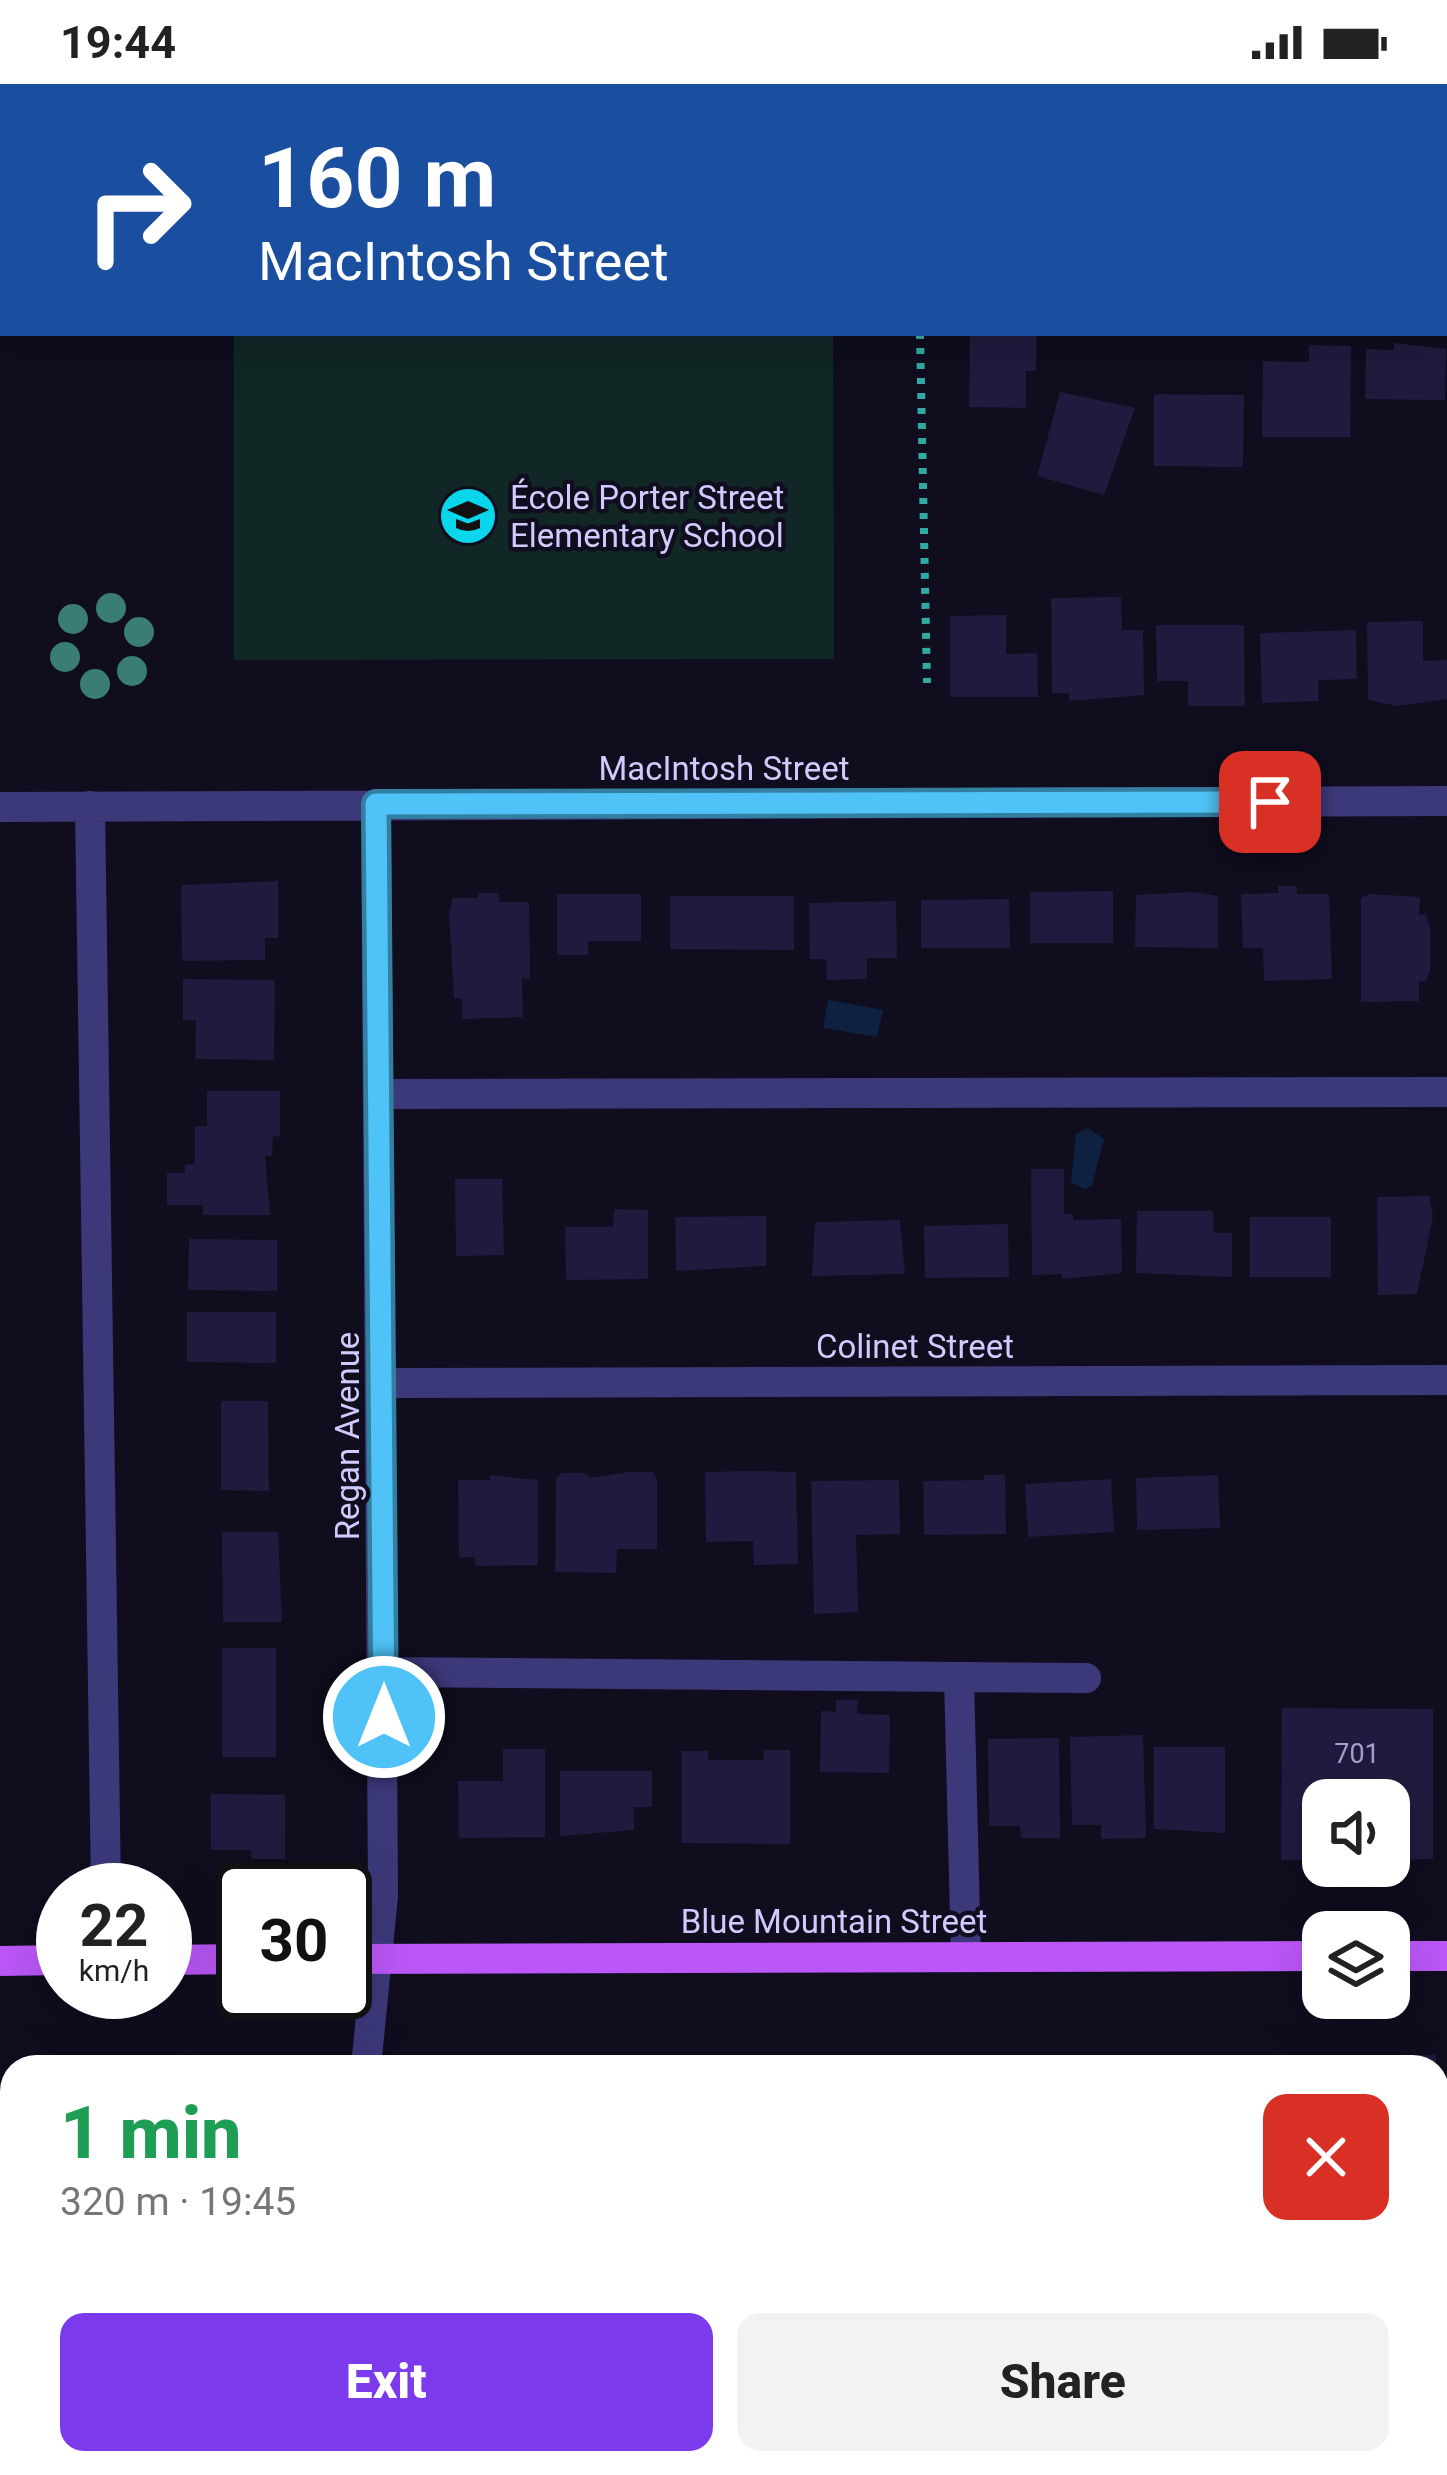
<!DOCTYPE html>
<html lang="en">
<head>
<meta charset="utf-8">
<style>
	body { margin:0; font-family:Roboto,sans-serif; background:#f2f2f2; color:#222; height:100vh; display:flex; flex-direction:column; font-size:45px; white-space:nowrap }
	* { box-sizing:border-box; margin:0 }
	p { font-size:39px; color:#767676 }
	.icon { flex:none; width:66px; height:66px; fill:none; stroke:currentColor; stroke-width:2; stroke-linecap:round; stroke-linejoin:round }
	.map { position:relative; flex:1; overflow:hidden }
	.sheet { position:absolute; left:0px; top:1971px; width:1449px; height:420px; display:flex; flex-direction:column; background:#fff; border-radius:36px 36px 0 0; box-shadow:0 12px 48px #0002 }
	.sheet>* { flex:none }
	.top-card { position:absolute; left:0px; top:0px; width:1449px; height:252px; box-shadow:0 12px 48px #0002; background:#1a4fa0; color:#fff; overflow:hidden }
	.buttons { position:absolute; left:1302px; top:1695px; display:grid; gap:24px }
	.buttons a { display:grid; place-items:center; width:108px; height:108px; border-radius:24px; background:#fff; box-shadow:0 12px 48px #0002; font-size:60px }
	.speed { position:absolute; left:36px; top:1779px; display:flex; gap:24px; font-size:60px; font-weight:700; text-align:center }
	.speed>* { display:grid; place-content:center; width:156px; height:156px; border-radius:50%; background:#fff; box-shadow:0 12px 48px #0002; line-height:1 }
	.speed small { font-size:30px; font-weight:400 }
	.speed .limit { border:6px solid #111; border-radius:18px; background:#fff; color:#111 }
	.pin { position:absolute; display:grid; place-items:center; width:102px; height:102px; color:#fff; margin:-51px; border-radius:24px; box-shadow:0 6px 18px #0006 }
	.me { position:absolute; width:132px; margin:-66px; rotate:0deg; stroke-linejoin:round; filter:drop-shadow(0 0 9px #0008) }
	.turn { display:flex; align-items:center; gap:42px; height:252px; padding:0 60px; font-size:54px }
	.turn .icon { width:156px; height:156px; stroke-width:2.5 }
	.turn b { display:block; font-size:84px; line-height:102px }
	.round { display:grid; place-items:center; flex:none; width:126px; height:126px; border-radius:24px; background:#f2f2f2 }
	.summary { display:flex; align-items:center; justify-content:space-between; height:204px; padding:0 60px }
	h1 { font-size:72px; font-weight:800; line-height:90px; color:#1e9e55 }
	.button { display:flex; gap:24px; margin-top:auto; padding:24px 60px }
	.button a { flex:1; height:138px; border-radius:24px; background:#7c3aed; color:#fff; font-size:48px; font-weight:800; line-height:138px; text-align:center }
	.button a+a { background:#f2f2f2; color:#222 }
	.status { display:flex; justify-content:space-between; align-items:center; height:84px; padding:0 60px; background:#fff; direction:ltr }
	.status svg { height:33px; fill:currentColor }
	.map>svg:first-child { display:block }
	.green { fill:#102726 }
	.water { fill:#0e2141 }
	.building { fill:#211a3e }
	.lines { fill:none; stroke-linecap:round; stroke-linejoin:round }
	.path { stroke:#32aaa3; stroke-width:8; stroke-dasharray:6 9; stroke-linecap:butt }
	.minor { stroke:#3c397b; stroke-width:30 }
	.major { stroke:#bb57f8; stroke-width:30 }
	.tree { fill:#397d73 }
	.route-casing { stroke:#337fa1; stroke-width:30 }
	.route { stroke:#4fc3f7; stroke-width:21 }
	.labels { text-anchor:middle; dominant-baseline:central; stroke-width:9; stroke-linejoin:round; paint-order:stroke }
	.number-label { font-size:27px; fill:#a59fcd }
	.poi-label { font-size:33px; fill:#d1cbfd; stroke:#0f0d1e; text-anchor:start }
	.street-label { font-size:33px; fill:#d1cbfd; stroke:#0f0d1e }
</style>
</head>
<body>
<div class="status"><b>19:44</b><svg viewBox="0 0 49 12"><path d="M0 12V9h3v3zM5 12V6h3v6zM10 12V3h3v9zM15 12V0h3v12zM26 1h20v11H26zM47 4h2v5h-2z"/></svg></div>
<div class="map">
<svg width="1447" height="2391" viewBox="0 0 1447 2391">
	<rect width="100%" height="100%" fill="#0f0d1e"/>
	<path class="green" d="M234,249h599l1,326 -600,1z"/>
	<path class="water" d="M828,916l55,10 -6,27 -54,-9z
		M1088,1044l16,11 -12,47 -7,3 -14,-6 5,-49z"/>
	<path class="building" d="M970,249h67l-1,38h-10v37l-57,-1z
		M1394,259l52,6 -1,51 -80,-1 1,-50 28,1z
		M1309,261l42,1 -1,91h-88l1,-76 46,1z
		M1060,308l75,16 -31,87 -67,-19z
		M1154,310l90,1 -1,72 -89,-1z
		M1121,513l1,33h21l1,65 -75,6v-8h-17l-1,-95z
		M1006,531v39l31,-1 1,44h-88v-81z
		M1423,537v40l24,-1v39l-50,7 -29,-6 -1,-78z
		M1156,541h88l1,81h-57v-25h-31z
		M1356,546l1,49 -39,1v21l-56,2 -2,-70z
		M278,797v57h-13v22l-83,1 -1,-76z
		M1278,802h19v8h32l3,85 -68,2 -1,-33h-20l-2,-54 37,-1z
		M1113,807v52h-83v-51z
		M1194,808l24,4v52l-83,-1 1,-52z
		M478,809h21v9h30l1,77 -8,-1 1,39 -61,2v-20l-8,-1 -5,-86 4,-14h25z
		M557,810h84v47h-53v14h-31z
		M1369,810l51,3 -1,18h7l4,13v42l-4,11h-7v20l-58,1v-104z
		M670,812h124v54l-124,-1z
		M1009,815l1,49h-89v-48z
		M896,817l1,57h-30v21l-40,1 -1,-21h-16l-1,-56z
		M183,895l92,1 -1,80 -79,-1 1,-39h-13z
		M207,1007h73v46l-7,-1 -1,20h-7l5,59h-67v-10h-36v-32h18v-8l10,-1v-38h12z
		M1031,1085h33v45h9v6l48,-1 1,54 -60,6v-5l-30,1z
		M455,1095h47l2,76 -48,1z
		M1429,1112l4,20 -16,78 -39,1 -1,-98z
		M614,1125l34,1v69l-82,1 -1,-53h48z
		M1137,1127h76l1,22h18v44l-96,-4z
		M766,1132v50l-90,5 -1,-54z
		M1250,1133h81v60h-81z
		M900,1136l5,54 -93,2 3,-54z
		M1008,1140l1,53 -84,1 -1,-52z
		M189,1155l88,1v51l-89,-1z
		M187,1228h89v51l-89,-1z
		M221,1317h47l1,90 -48,-1z
		M745,1387l51,1 2,92 -44,1 -1,-24 -47,1 -1,-70z
		M629,1388h24l4,7v70h-40l-1,24 -61,-1 1,-93 5,-6h24l5,5z
		M490,1391l48,5v85l-63,1v-9h-16l-1,-77h32z
		M984,1391h21l1,59 -82,1 -1,-54 61,-1z
		M1218,1391l2,53 -83,2 -1,-52z
		M1111,1395l3,53 -86,5 -3,-53z
		M899,1396l1,54 -44,1 2,77 -44,2 -3,-133z
		M222,1448h56l4,90h-59z
		M222,1564h54v109h-54z
		M836,1616h22l-1,14 33,1 -1,58 -69,-1 1,-61 15,1z
		M1282,1624l151,1v150l-44,1v-60h-66v60h-42z
		M1143,1651l3,103 -45,1v-14h-29l-2,-88z
		M1059,1654l1,100h-39l-1,-12h-31l-1,-87z
		M1154,1663h71v86l-71,-4z
		M503,1665h42v88l-86,1 -1,-57h45z
		M763,1666h27v94l-108,-1v-92h26v9h56z
		M560,1687h92v36h-18v23l-74,6z
		M211,1710l74,1v64h-34v-9h-40z
		M1436,1971v12h-71v-11z
		M1160,1972h43v11h-78v-7z
		M1003,1975h80v8h-80z"/>
	<g class="lines">
		<path class="path" d="M916,0v3
			M0,5h3
			M920,249l7,350"/>
		<path class="minor" d="M1446,168h1
			M90,722l16,1084
			M0,723l1447,-6
			M380,1010l1067,-2
			M383,1299l1064,-3
			M385,1588l701,6
			M959,1593l7,280
			M366,1983l17,-171 -7,-1092
			M1437,2160h10
			M0,2170h12
			M359,2391v-12"/>
		<path class="major" d="M1389,1872h58
			M345,1875l978,-3
			M165,1876l78,-1
			M0,1877l63,-1"/>
	</g>
	<g class="tree">
		<circle cx="111" cy="524" r="15"/>
		<circle cx="73" cy="535" r="15"/>
		<circle cx="139" cy="548" r="15"/>
		<circle cx="65" cy="573" r="15"/>
		<circle cx="132" cy="587" r="15"/>
		<circle cx="95" cy="600" r="15"/>
	</g>
	<g class="lines">
		<g class="route-casing">
			<path id="route" d="M384,1633l-8,-913 894,-2"/>
		</g>
		<use href="#route" class="route"/>
	</g>
	<defs>
		<g id="school-disc" transform="scale(3)"><circle r="9.5" fill="#09d5eb" stroke="#0f0d1e"/><path d="M0-5L7-2L0 1L-7-2ZM-4 1L0 2.5L4 1V4Q0 6-4 4Z" fill="#111"/></g>
	</defs>
	<g fill-rule="evenodd">
		<use href="#school-disc" x="468" y="432"/>
	</g>
	<g class="labels">
		<g class="number-label">
			<text x="1357" y="1670">701</text>
		</g>
		<g class="poi-label">
			<text x="510" y="413">École Porter Street<tspan x="510" dy="38">Elementary School</tspan></text>
		</g>
		<g class="street-label">
			<text x="724" y="684">MacIntosh Street</text>
			<text x="915" y="1262">Colinet Street</text>
			<text transform="translate(347 1352) rotate(-90)">Regan Avenue</text>
			<text x="834" y="1837">Blue Mountain Street</text>
		</g>
	</g>
</svg>
<div class="buttons">
<a><svg class="icon" aria-label="sound" viewBox="0 0 24 24"><path d="M4 9h4l5-4v14l-5-4H4zM17 9q2 3 0 6"/></svg></a>
<a><svg class="icon" aria-label="layers" viewBox="0 0 24 24"><path d="M12 4l9 5-9 5-9-5zM3 14l9 5 9-5"/></svg></a>
</div>
<div class="speed"><div>22<small>km/h</small></div><div class="limit">30</div></div>
<div class="pin" style="left:1270px;top:718px;background:#d93025"><svg class="icon" aria-label="arrive" viewBox="0 0 24 24"><path d="M6 21V4h12l-3 4 3 4H6"/></svg></div>
<svg class="me" style="left:384px;top:1633px" viewBox="-20 -20 40 40"><circle r="17" fill="#4fc3f7" stroke="#fff" stroke-width="3"/><path d="M0-11L8 9 0 5-8 9z" fill="#fff"/></svg>
<div class="top-card">
<div class="turn"><svg class="icon" aria-label="right" viewBox="0 0 24 24"><path d="M7 20v-9h11M14 6l5 5-5 5"/></svg><div><b>160 m</b>MacIntosh Street</div></div>
</div>
<section class="sheet">
<div class="summary"><div><h1>1 min</h1><p>320 m · 19:45</p></div><a class="round" style="background:#d93025;color:#fff"><svg class="icon" aria-label="close" viewBox="0 0 24 24"><path d="M6 6l12 12M18 6L6 18"/></svg></a></div>
<div class="button"><a>Exit</a><a>Share</a></div>
</section>
</div>
</body>
</html>
